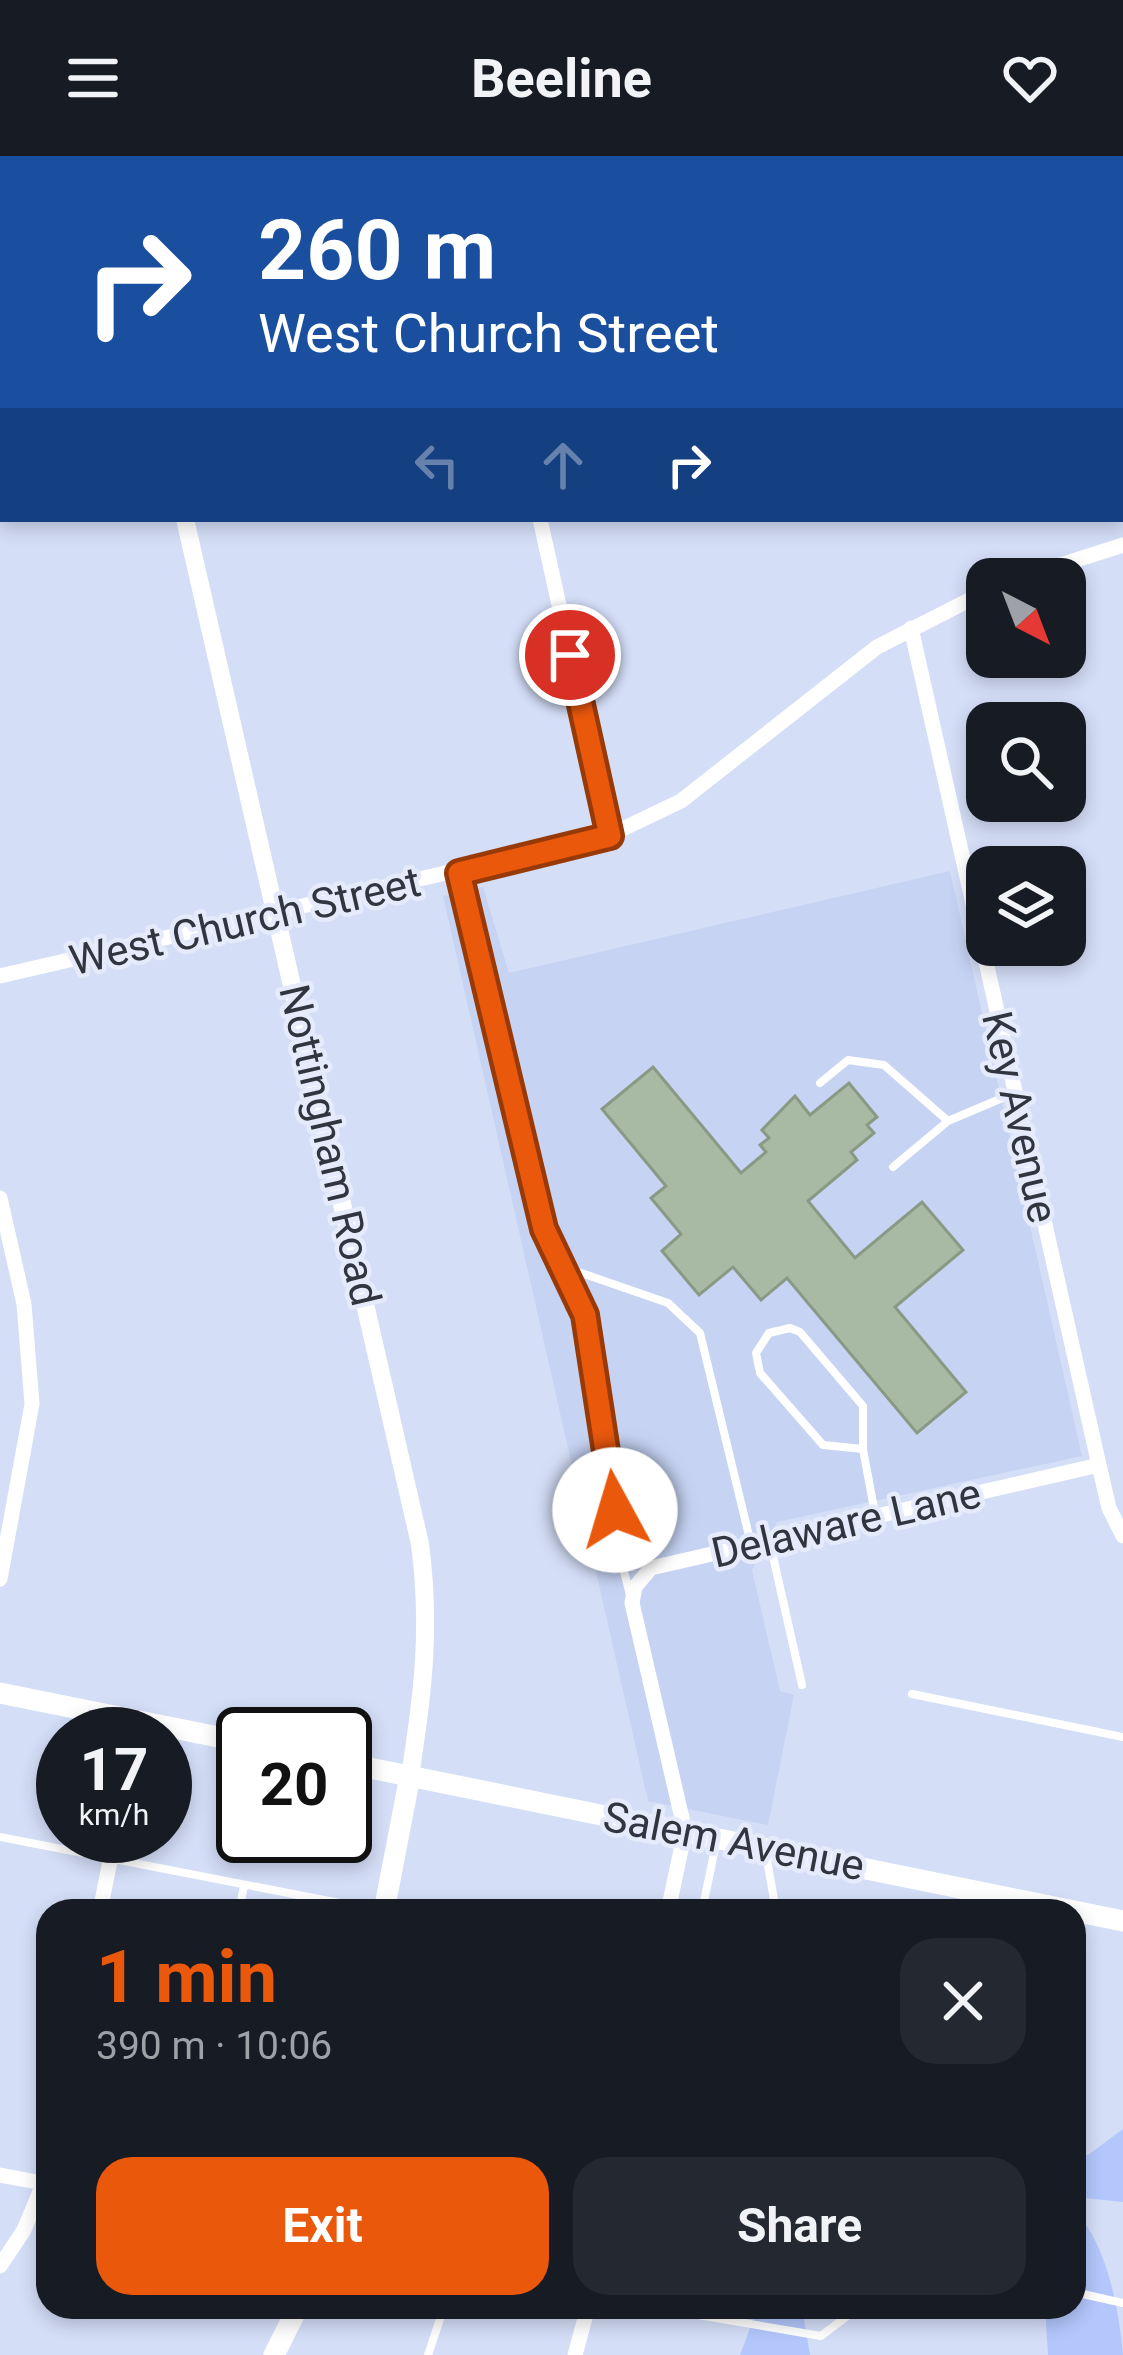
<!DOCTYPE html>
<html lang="en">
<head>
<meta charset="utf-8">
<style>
	body { margin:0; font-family:Roboto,sans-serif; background:#242831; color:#f1f3f6; height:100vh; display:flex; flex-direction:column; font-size:45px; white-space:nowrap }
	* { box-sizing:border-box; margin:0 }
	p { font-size:39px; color:#9ea1a6 }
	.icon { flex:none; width:66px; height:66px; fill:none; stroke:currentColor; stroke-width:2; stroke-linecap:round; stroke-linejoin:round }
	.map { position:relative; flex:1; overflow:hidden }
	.drawer { position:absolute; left:36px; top:1743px; width:1050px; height:420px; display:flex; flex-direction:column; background:#171b24; border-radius:36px; box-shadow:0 6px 18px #0003 }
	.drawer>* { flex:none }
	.guide { position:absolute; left:0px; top:0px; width:1125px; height:366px; box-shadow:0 6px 18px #0003; background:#1a4fa0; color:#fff; overflow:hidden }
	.needle { width:78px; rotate:138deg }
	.tools { position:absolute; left:966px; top:402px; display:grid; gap:24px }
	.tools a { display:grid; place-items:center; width:120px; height:120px; border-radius:24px; background:#171b24; box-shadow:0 6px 18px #0003; font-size:60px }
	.speed { position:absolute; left:36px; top:1551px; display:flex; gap:24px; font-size:60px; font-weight:700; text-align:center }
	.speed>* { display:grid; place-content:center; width:156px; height:156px; border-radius:50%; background:#171b24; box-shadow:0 6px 18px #0003; line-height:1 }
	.speed small { font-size:30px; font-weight:400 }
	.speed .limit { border:6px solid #111; border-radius:18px; background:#fff; color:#111 }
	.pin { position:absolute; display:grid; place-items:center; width:102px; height:102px; color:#fff; margin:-51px; border:6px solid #fff; border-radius:50%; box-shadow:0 3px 12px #0007 }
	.me { position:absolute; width:132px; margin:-66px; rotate:354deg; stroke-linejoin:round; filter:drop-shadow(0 0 9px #0008) }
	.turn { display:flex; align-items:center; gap:42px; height:252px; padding:0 60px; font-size:54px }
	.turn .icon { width:156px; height:156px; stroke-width:2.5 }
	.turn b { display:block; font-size:84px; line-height:102px }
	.lanes { display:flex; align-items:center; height:114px; padding:0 60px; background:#0003; justify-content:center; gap:60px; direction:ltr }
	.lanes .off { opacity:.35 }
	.round { display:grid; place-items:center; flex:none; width:126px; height:126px; border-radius:36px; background:#242831 }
	.head { display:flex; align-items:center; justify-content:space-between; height:204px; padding:0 60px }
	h1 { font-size:72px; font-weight:700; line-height:90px; color:#ea580c }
	.action { display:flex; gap:24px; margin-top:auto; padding:24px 60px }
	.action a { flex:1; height:138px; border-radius:36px; background:#ea580c; color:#fff; font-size:48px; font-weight:700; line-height:138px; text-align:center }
	.action a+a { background:#242831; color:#f1f3f6 }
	header { display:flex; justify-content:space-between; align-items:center; height:156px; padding:0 60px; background:#171b24; font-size:54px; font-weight:700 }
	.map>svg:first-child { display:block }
	.built { fill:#c6d3f3 }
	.green { fill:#b3c7fc }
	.building { fill:#a9baa4; stroke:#899984; stroke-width:3 }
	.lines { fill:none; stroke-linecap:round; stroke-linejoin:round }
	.service { stroke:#fff; stroke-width:8 }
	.minor { stroke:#fff; stroke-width:15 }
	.tertiary { stroke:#fff; stroke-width:18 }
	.secondary { stroke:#fff; stroke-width:21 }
	.primary { stroke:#fff; stroke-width:24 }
	.route-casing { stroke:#983908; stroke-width:30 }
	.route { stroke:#ea580c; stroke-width:21 }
	.labels { text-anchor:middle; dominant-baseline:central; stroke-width:9; stroke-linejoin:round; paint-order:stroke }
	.street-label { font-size:42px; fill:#31353f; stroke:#e5ebfb }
</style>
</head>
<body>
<header><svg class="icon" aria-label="menu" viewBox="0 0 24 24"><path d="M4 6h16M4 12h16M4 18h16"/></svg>Beeline<svg class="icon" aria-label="heart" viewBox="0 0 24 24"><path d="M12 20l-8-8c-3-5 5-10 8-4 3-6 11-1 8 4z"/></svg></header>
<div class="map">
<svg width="1123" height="2199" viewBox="0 0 1123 2199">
	<rect width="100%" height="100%" fill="#d4def7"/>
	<path class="built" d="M950,715l132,585 -305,66 -25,48 28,121 14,4 -26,130 -120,-24 -205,-905 40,-9 26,86z"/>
	<path class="green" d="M1123,1973v73l-49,-5v-43l14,1z
		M1074,2054c33,33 45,100 49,145h-75l-3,-48h29z
		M758,2151h44l8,48h-70z"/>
	<path class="building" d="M653,911l88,106 25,-21 -6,-7 9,-7 -7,-8 33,-34 15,19 39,-32 28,34 -10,8 7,8 -23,19 6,8 -49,41 47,57 67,-56 41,48 -68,57 71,85 -49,41 -130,-155 -26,22 -28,-33 -34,28 -37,-44 19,-17 -30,-36 15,-12 -64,-77z"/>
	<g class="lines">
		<path class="service" d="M722,0l7,3
			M617,3l7,-3
			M459,717l85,356 41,86 27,157 6,76 12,47
			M820,927l28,-23 36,5 64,56
			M893,1011l55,-46 66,-28
			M561,1110l107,37 32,30 51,211
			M863,1293l-40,-4 -63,-72 -4,-20 13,-20 21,-5 10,4 63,74v43l12,65
			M770,1387l32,142
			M912,1538l211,43
			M0,1681l381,74
			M766,1698l10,57
			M239,1755l5,-25
			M702,1755l15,-72
			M1074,2136l49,11
			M651,2151l170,29 38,-29
			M428,2199l16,-48"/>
		<path class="minor" d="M540,363l70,316
			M1017,423l106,-34
			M911,472l188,837 10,43 14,28
			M0,820l610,-141 71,-34 196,-154 110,-56
			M0,1042l24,106 8,100 -32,175
			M100,1755l15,-75
			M668,1755l17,-80 -53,-228 3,-16 16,-19 448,-103
			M0,2019l48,9
			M0,2110l24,-36 24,-58
			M575,2199l13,-48"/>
		<path class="tertiary" d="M79,0v3
			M185,363l235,1025c11,84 3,149 -10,232"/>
		<path class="secondary" d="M0,1537l243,49
			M345,1607l778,158
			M384,1755l26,-135
			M274,2199l24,-48"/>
		<path class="primary" d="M186,3l8,-3
			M0,67l3,-1"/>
	</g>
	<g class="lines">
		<g class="route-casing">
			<path id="route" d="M570,499l40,181 -151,37 85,356 41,86 30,195"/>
		</g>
		<use href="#route" class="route"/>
	</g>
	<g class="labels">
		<g class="street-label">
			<text transform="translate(245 765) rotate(-13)">West Church Street</text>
			<text transform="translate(1020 961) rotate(77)">Key Avenue</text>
			<text transform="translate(330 989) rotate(77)">Nottingham Road</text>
			<text transform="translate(846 1367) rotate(-13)">Delaware Lane</text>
			<text transform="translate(734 1685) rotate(11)">Salem Avenue</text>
		</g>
	</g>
</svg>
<div class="tools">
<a><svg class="needle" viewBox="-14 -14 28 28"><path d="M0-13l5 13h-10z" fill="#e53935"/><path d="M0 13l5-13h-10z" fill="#9ea1a6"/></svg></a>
<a><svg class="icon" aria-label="search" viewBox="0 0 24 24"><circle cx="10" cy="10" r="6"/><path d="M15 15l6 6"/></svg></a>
<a><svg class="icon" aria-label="layers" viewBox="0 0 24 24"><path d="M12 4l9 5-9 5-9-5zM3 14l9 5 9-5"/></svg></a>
</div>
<div class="speed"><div>17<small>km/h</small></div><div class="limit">20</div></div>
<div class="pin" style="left:570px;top:499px;background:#d93025"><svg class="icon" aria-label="arrive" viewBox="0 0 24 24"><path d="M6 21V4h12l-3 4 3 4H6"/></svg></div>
<svg class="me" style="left:615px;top:1354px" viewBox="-20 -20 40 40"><circle r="19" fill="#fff"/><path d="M0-13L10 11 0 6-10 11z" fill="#ea580c"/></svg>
<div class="guide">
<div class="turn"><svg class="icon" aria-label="right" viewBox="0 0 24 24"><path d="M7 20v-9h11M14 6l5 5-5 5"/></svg><div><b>260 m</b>West Church Street</div></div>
<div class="lanes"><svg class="icon off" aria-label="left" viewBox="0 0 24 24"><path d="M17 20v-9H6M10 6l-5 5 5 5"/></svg><svg class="icon off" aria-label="ahead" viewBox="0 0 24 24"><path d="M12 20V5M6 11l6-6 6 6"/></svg><svg class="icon" aria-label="right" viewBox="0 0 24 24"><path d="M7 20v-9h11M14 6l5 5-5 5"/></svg></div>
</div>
<section class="drawer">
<div class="head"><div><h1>1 min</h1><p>390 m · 10:06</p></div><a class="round"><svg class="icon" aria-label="close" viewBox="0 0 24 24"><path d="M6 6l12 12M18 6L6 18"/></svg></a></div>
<div class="action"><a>Exit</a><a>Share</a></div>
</section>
</div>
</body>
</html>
